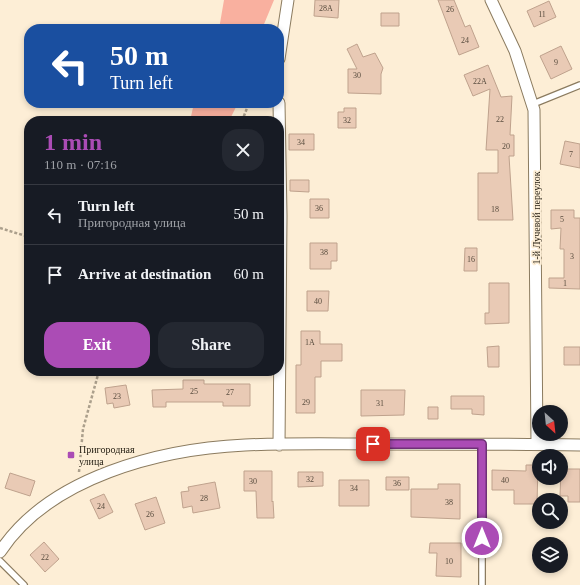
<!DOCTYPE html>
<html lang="en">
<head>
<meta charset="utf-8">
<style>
	body { margin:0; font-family:"Times New Roman",serif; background:#242831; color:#f1f3f6; height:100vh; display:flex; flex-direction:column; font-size:15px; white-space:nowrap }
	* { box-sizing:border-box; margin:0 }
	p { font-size:13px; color:#9ea1a6 }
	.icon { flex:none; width:22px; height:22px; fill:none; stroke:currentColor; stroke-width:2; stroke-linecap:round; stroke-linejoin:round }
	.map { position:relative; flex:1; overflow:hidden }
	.drawer { position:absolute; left:24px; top:116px; width:260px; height:260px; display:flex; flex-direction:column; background:#171b24; border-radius:16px; box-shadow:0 2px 6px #0003 }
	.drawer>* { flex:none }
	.hud { position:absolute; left:24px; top:24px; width:260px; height:84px; border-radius:16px; box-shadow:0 2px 6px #0003; background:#1a4fa0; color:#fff; overflow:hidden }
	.needle { width:26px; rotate:153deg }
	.controls { position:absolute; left:532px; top:405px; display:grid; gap:8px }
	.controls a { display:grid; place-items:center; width:36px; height:36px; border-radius:50%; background:#171b24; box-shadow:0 2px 6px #0003; font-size:20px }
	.pin { position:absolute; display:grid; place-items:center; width:34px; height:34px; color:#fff; margin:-17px; border-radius:8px; box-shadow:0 2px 6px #0006 }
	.me { position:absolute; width:44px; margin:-22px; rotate:0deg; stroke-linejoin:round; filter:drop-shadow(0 0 3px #0008) }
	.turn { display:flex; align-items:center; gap:14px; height:84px; padding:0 20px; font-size:18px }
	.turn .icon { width:52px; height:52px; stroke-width:2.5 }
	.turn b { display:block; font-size:28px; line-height:34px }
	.round { display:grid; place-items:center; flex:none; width:42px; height:42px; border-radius:16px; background:#242831 }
	.overview { display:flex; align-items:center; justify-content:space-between; height:68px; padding:0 20px }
	h1 { font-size:24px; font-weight:700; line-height:30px; color:#ab4cb5 }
	.primary-button { display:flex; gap:8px; margin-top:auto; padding:8px 20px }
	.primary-button a { flex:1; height:46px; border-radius:16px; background:#ab4cb5; color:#fff; font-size:16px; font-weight:700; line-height:46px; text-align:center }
	.primary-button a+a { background:#242831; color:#f1f3f6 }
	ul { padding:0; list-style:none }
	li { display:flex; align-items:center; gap:12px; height:60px; padding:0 20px; border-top:1px solid #363941 }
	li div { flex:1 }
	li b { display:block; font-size:15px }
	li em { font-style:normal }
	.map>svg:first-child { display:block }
	.green { fill:#f9b09f }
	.building { fill:#e9cab5; stroke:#bfa28d }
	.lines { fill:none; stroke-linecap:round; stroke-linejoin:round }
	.service-casing { stroke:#8b7b5f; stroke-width:8 }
	.minor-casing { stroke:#8b7b5f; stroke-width:13 }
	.path { stroke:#ab9f8c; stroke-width:2.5; stroke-dasharray:3 2; stroke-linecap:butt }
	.service { stroke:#fff; stroke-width:5.5 }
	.minor { stroke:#fff; stroke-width:11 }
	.route-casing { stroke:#6f3176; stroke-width:10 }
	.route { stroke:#ab4cb5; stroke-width:7 }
	.poi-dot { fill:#ab4cb5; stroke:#fdeed6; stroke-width:1.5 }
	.labels { text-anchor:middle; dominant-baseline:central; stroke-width:3.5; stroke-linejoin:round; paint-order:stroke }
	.number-label { font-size:8px; fill:#584c3e }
	.street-label { font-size:10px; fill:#282216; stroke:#fdeed6 }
	.poi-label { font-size:10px; fill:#282216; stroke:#fdeed6; text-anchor:start }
</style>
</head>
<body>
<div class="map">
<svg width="580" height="585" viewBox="0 0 580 585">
	<rect width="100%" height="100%" fill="#fdeed6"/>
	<path class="green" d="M224,0h50l-12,29h-43z
		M194,103h44l-9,18h-39z"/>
	<path class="building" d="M315,0h24l-1,18 -24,-2z
		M438,0h16l11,27 5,-2 9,22 -20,8z
		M549,1l7,16 -22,10 -7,-16z
		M381,13h18v13h-18z
		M357,44l6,13 12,-4 8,15 -2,6v20l-33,-1v-24h9l-10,-20z
		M561,46l11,23 -21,10 -11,-23z
		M488,65l13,32 11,-1 -2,39h4v21h-5l4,64h-35v-47h20v-23h-12l4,-61 -17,7 -9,-21z
		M344,108h12v20h-18v-16h6z
		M289,134h25v16h-25z
		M565,141l15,3v24l-20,-4z
		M290,180h19v12l-19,-1z
		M310,199h19v19h-19z
		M551,210h23v8h6v71l-31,-1v-10h15v-29h-4l1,-21 -10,1z
		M310,243h27v18h-6v8h-21z
		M465,248h12v23h-13z
		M489,283h20v40l-24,1v-11h4z
		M307,291h22l-1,20h-21z
		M301,331h19v13h22v17h-21v16h-6v36h-19v-48h5z
		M499,346v21h-11l-1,-20z
		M564,347h16v18h-16z
		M183,380h21v4h46v22h-27v-4h-57v5h-13l-1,-17 31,-1z
		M126,385l4,20 -16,3 -1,-5 -6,1 -2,-16z
		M361,390h44l-1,25 -43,1z
		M451,396h33v19l-12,-1v-5h-21z
		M428,407h10v12h-10z
		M526,465h12l-1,39h-23v-14h-22v-20l34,1z
		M561,469h19v33h-12v-6h-8z
		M244,471h28v31l1,-1 1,17h-17l-1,-27h-12z
		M298,472h25v14l-25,1z
		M10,473l25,8 -5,15 -25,-8z
		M386,477h23v13h-23z
		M339,480h30v26h-30z
		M215,482l5,26 -27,5 -1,-7 -9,2 -2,-16 8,-1 -1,-4z
		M438,484h22v35l-49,-2v-28h27z
		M104,494l9,18 -14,7 -9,-19z
		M156,497l9,26 -20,7 -10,-26z
		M44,542l15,17 -14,13 -15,-17z
		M430,543h31v34l-25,-1 1,-23h-8z"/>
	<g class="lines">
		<g class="service-casing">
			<path id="service" d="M533,104l47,-19
				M0,561l24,24
				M482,585v-141"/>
		</g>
		<g class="minor-casing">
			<path id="minor" d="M491,0l24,51 19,59 3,334
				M279,59l9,-59
				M279,103l2,113 -2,229
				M0,552c49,-75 160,-103 245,-107 44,-2 88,-1 132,-1 68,0 135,0 203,1"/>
		</g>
		<path class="path" d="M242,121l7,-18
			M0,228l29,9
			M79,472l4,-43 16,-58"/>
		<use href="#service" class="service"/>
		<use href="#minor" class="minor"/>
	</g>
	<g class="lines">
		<g class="route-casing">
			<path id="route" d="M373,444h109v94"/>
		</g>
		<use href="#route" class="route"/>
	</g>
	<rect class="poi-dot" x="67" y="451" width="8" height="8" rx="2"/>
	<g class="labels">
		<g class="number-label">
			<text x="326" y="8">28А</text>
			<text x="450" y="9">26</text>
			<text x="542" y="14">11</text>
			<text x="465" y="40">24</text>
			<text x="556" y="62">9</text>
			<text x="357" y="75">30</text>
			<text x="480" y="81">22А</text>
			<text x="500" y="119">22</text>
			<text x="347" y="120">32</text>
			<text x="301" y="142">34</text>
			<text x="506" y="146">20</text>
			<text x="571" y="154">7</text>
			<text x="319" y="208">36</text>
			<text x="495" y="209">18</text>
			<text x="562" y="219">5</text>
			<text x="324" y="252">38</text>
			<text x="572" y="256">3</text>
			<text x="471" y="259">16</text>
			<text x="565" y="283">1</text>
			<text x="318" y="301">40</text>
			<text x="310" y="342">1А</text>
			<text x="194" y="391">25</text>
			<text x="230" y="392">27</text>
			<text x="117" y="396">23</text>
			<text x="306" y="402">29</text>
			<text x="380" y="403">31</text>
			<text x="310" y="479">32</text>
			<text x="505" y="480">40</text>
			<text x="253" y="481">30</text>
			<text x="397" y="483">36</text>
			<text x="354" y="488">34</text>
			<text x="204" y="498">28</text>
			<text x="449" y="502">38</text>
			<text x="101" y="506">24</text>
			<text x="150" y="514">26</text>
			<text x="45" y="557">22</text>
			<text x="449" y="561">10</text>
		</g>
		<g class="street-label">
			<text transform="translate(536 218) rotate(-90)">1-й Лучевой переулок</text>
		</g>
		<g class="poi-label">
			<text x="79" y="449">Пригородная<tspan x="79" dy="12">улица</tspan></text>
		</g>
	</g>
</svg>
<div class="controls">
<a><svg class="needle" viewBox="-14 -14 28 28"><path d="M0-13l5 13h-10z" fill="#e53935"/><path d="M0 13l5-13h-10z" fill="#9ea1a6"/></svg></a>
<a><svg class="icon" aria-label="sound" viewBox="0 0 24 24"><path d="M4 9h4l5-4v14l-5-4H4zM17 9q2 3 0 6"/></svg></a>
<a><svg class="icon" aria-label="search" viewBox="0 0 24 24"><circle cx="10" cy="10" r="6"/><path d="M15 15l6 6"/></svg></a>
<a><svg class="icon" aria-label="layers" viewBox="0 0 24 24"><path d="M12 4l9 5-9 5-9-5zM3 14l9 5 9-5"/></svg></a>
</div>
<div class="pin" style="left:373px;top:444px;background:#d93025"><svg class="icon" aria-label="arrive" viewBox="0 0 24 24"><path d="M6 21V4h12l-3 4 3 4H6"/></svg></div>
<svg class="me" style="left:482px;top:538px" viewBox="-20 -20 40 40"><circle r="17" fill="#ab4cb5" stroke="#fff" stroke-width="3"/><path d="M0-11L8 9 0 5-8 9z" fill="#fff"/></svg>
<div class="hud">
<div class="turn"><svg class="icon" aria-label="left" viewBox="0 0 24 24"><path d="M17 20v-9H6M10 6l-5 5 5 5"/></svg><div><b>50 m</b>Turn left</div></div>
</div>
<section class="drawer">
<div class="overview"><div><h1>1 min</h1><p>110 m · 07:16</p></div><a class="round"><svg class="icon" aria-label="close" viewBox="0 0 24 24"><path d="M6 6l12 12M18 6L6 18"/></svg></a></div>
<ul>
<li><svg class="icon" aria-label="left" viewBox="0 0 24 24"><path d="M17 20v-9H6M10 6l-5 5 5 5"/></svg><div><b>Turn left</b><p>Пригородная улица</p></div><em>50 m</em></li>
<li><svg class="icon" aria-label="arrive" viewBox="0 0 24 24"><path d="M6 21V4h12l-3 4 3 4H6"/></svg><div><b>Arrive at destination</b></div><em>60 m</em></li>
</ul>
<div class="primary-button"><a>Exit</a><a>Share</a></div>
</section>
</div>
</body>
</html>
